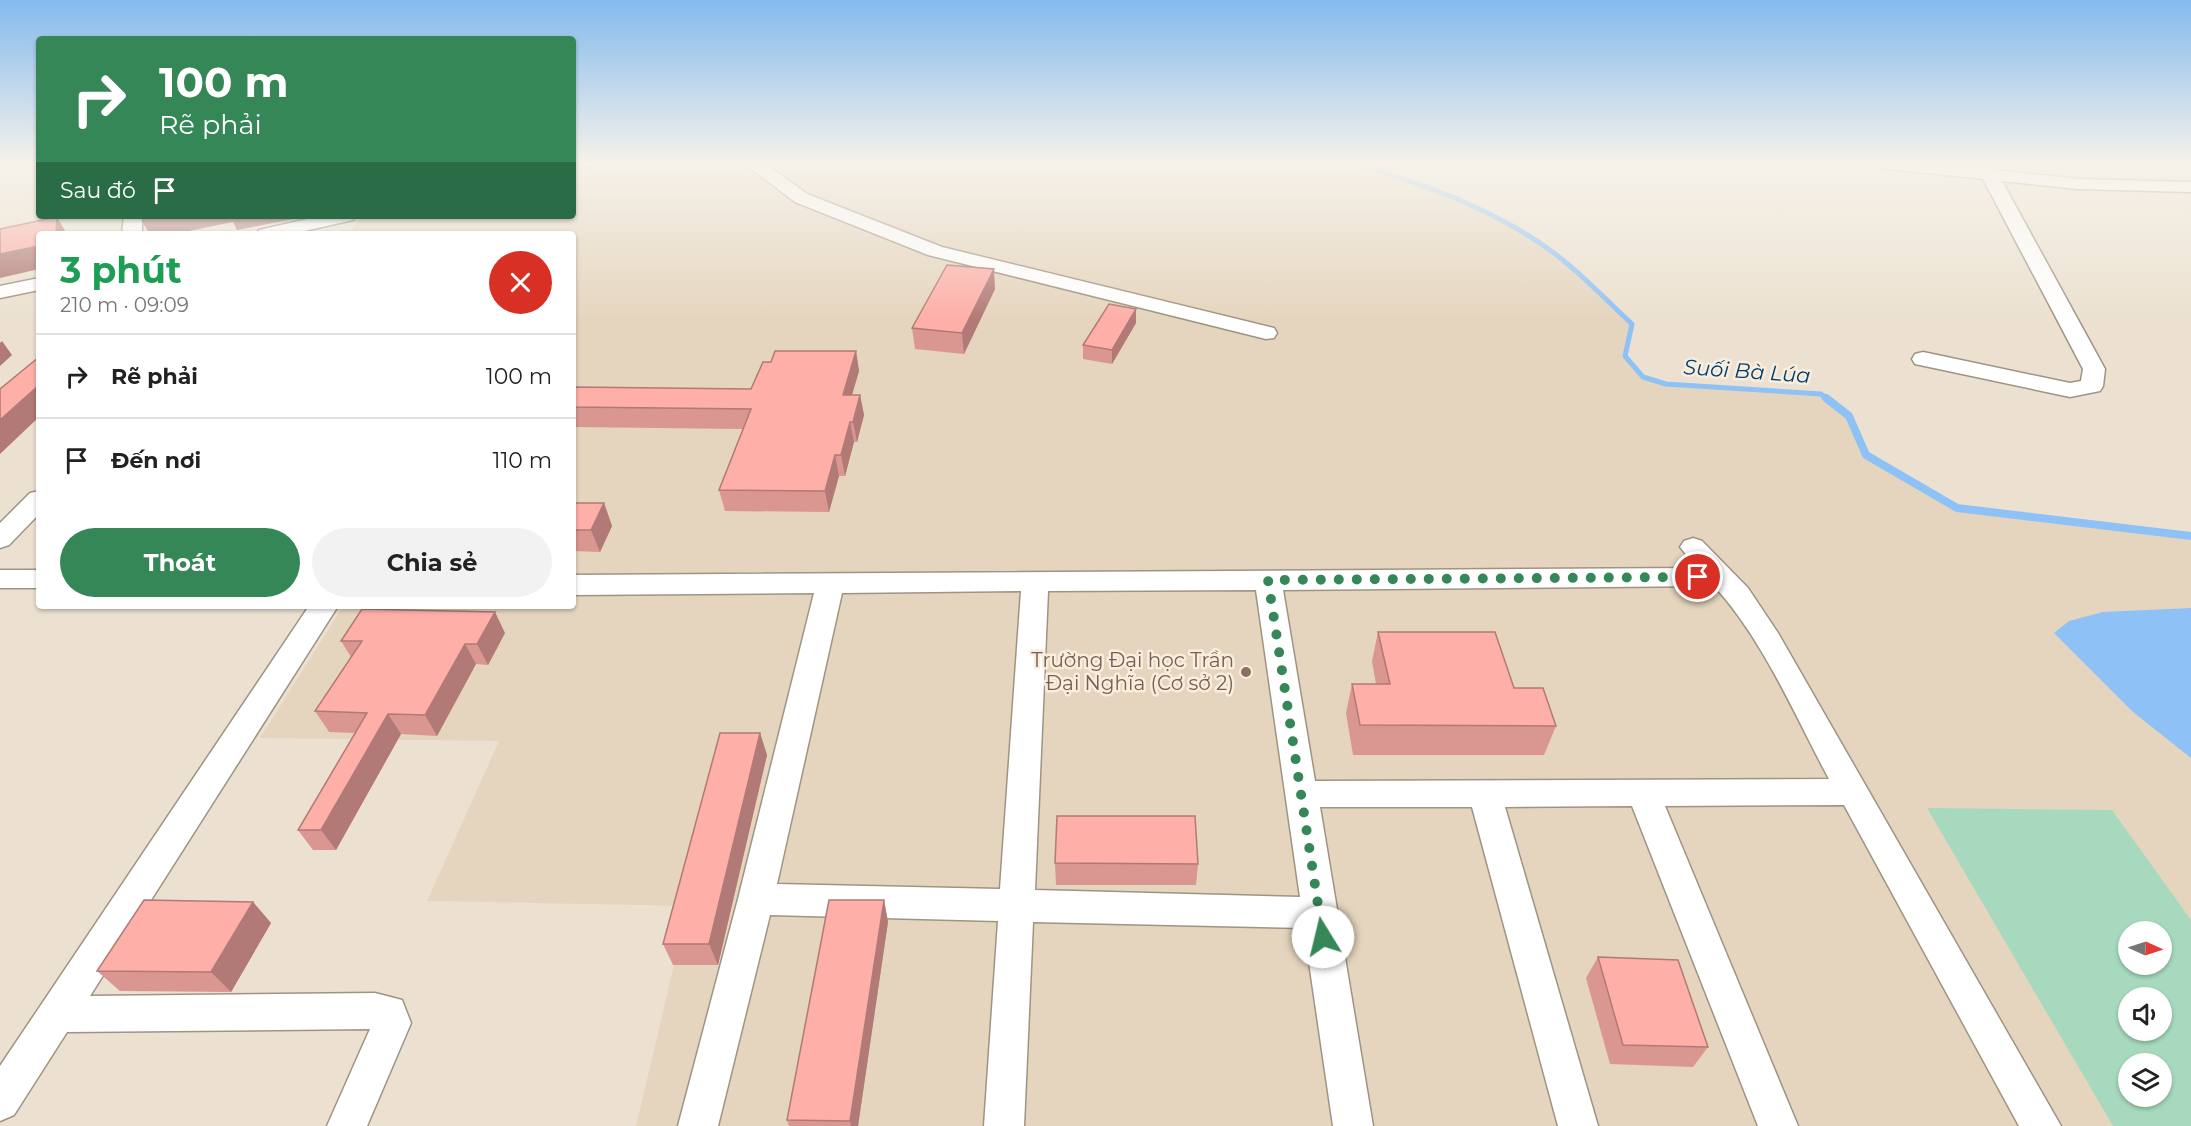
<!DOCTYPE html>
<html lang="vi">
<head>
<meta charset="utf-8">
<style>
	body { margin:0; font-family:Montserrat,sans-serif; background:#f2f2f2; color:#222; height:100vh; display:flex; flex-direction:column; font-size:22px; white-space:nowrap }
	* { box-sizing:border-box; margin:0 }
	p { font-size:20px; color:#767676 }
	.icon { flex:none; width:33px; height:33px; fill:none; stroke:currentColor; stroke-width:2; stroke-linecap:round; stroke-linejoin:round }
	.map { position:relative; flex:1; overflow:hidden }
	.sheet { position:absolute; left:36px; top:231px; width:540px; height:378px; display:flex; flex-direction:column; background:#fff; border-radius:6px; box-shadow:0 2px 4px #0004 }
	.sheet>* { flex:none }
	.top-card { position:absolute; left:36px; top:36px; width:540px; height:183px; border-radius:6px; box-shadow:0 2px 4px #0004; background:#358758; color:#fff; overflow:hidden }
	.needle { width:39px; rotate:93deg }
	.buttons { position:absolute; left:2118px; top:921px; display:grid; gap:12px }
	.buttons a { display:grid; place-items:center; width:54px; height:54px; border-radius:50%; background:#fff; box-shadow:0 2px 4px #0004; font-size:30px }
	.pin { position:absolute; display:grid; place-items:center; width:51px; height:51px; color:#fff; margin:-26px; border:3px solid #fff; border-radius:50%; box-shadow:0 2px 6px #0007 }
	.me { position:absolute; width:66px; margin:-33px; rotate:351deg; stroke-linejoin:round; filter:drop-shadow(0 0 4px #0008) }
	.turn { display:flex; align-items:center; gap:21px; height:126px; padding:0 24px; font-size:27px }
	.turn .icon { width:78px; height:78px; stroke-width:2.5 }
	.turn b { display:block; font-size:42px; line-height:51px }
	.then { display:flex; align-items:center; height:57px; padding:0 24px; background:#0003; gap:12px; font-size:22px }
	.round { display:grid; place-items:center; flex:none; width:63px; height:63px; border-radius:32px; background:#f2f2f2 }
	.head { display:flex; align-items:center; justify-content:space-between; height:102px; padding:0 24px }
	h1 { font-size:36px; font-weight:700; line-height:45px; color:#1e9e55 }
	.primary-button { display:flex; gap:12px; margin-top:auto; padding:12px 24px }
	.primary-button a { flex:1; height:69px; border-radius:36px; background:#358758; color:#fff; font-size:24px; font-weight:700; line-height:69px; text-align:center }
	.primary-button a+a { background:#f2f2f2; color:#222 }
	ul { padding:0; list-style:none }
	li { display:flex; align-items:center; gap:18px; height:84px; padding:0 24px; border-top:2px solid #e0e0e0 }
	li div { flex:1 }
	li b { display:block; font-size:22px }
	li em { font-style:normal }
	.map>svg:first-child { display:block }
	.built { fill:#e5d5be; fill-rule:evenodd }
	.green { fill:#a6d9bd; fill-rule:evenodd }
	.water { fill:#8ec2f6 }
	.lines { fill:none; stroke-linecap:round; stroke-linejoin:round }
	.stream-far1 { stroke:#8ec2f6; stroke-width:5 }
	.stream { stroke:#8ec2f6; stroke-width:8 }
	.minor-casing { stroke:#9e9484; stroke-width:3 }
	.minor { fill:#fff; fill-rule:evenodd }
	.wall { fill:#da9690 }
	.shaded-wall { fill:#b17a76 }
	.building { fill:#fdafa8; stroke:#b17a76; stroke-width:1.5 }
	.route { stroke:#358758; stroke-width:10; stroke-dasharray:0 18 }
	.education-dot { fill:#8d6e63; stroke:#f9eedd; stroke-width:2 }
	.labels { text-anchor:middle; dominant-baseline:central; stroke-width:5; stroke-linejoin:round; paint-order:stroke }
	.education-label { font-size:20px; fill:#785e54; stroke:#f9eedd; text-anchor:end }
	.water-label { font-size:21px; font-style:italic; fill:#003e6d; stroke:#f9eedd }
</style>
</head>
<body>
<div class="map">
<svg width="2191" height="1126" viewBox="0 0 2191 1126">
	<rect width="100%" height="100%" fill="#ece1d0"/>
	<path class="built" d="M597,162h752l91,32 45,19 57,32 33,25 57,54 -7,32 18,21 23,7 155,10 28,22 17,39 91,53 234,28v590h-1555l52,-220 -261,-5 72,-160 -239,-3 83,-132h230v-372h-225l15,-18h210v-48zM2128,932h34v32h-34zM2128,998h34v32h-34zM2128,1064h34v32h-34z"/>
	<path class="green" d="M1927,808l185,2 79,110v206h-78zM2128,932h34v32h-34zM2128,998h34v32h-34zM2128,1064h34v32h-34z"/>
	<path class="water" d="M2191,608v150l-58,-46 -79,-79 15,-12 34,-9z"/>
	<g class="lines">
		<path class="stream-far1" d="M1349,162c71,21 145,46 205,91 28,21 52,47 78,71l-7,32 18,21 23,7 155,10 7,6"/>
		<path class="stream" d="M1826,398l23,18 17,39 91,53 234,28"/>
		<g class="minor-casing">
			<path id="minor" d="M573,162h22l-3,4 -19,4z
				M742,162h21l44,32 135,53 332,81 3,5 -3,5 -8,1 -338,-84 -133,-53z
				M1863,162h60l54,6 -3,-6h18l4,8 82,9 113,3v10l-113,-3 -76,-8 103,188 -2,17 -3,5 -30,6 -155,-33 -3,-5 3,-5 8,-2 147,31 11,-2 2,-12 -100,-190 -111,-12z
				M124,216h18v18h-20z
				M321,216h34l-2,4 -62,14h-35l3,-4z
				M39,278v12l-39,8v-12z
				M39,491v23l-30,31 -9,3v-25l30,-30z
				M1693,538l9,3 46,47 30,45 283,493h-42l-175,-321 -179,1 133,320h-40l-126,-320 -127,1 93,319h-40l-86,-319h-152l53,319h-40l-29,-198 -271,-6 -9,204h-40l14,-205 -228,-6 -52,211h-40l60,-227 76,-306 -241,2v-20l1124,-7 -17,-21 4,-6zM1714,586c49,53 81,130 115,193l-514,2 -32,-191zM1256,590l44,307 -265,-7 13,-299zM1021,591l-21,298 -223,-5 65,-291z
				M0,570h39v18h-39z
				M309,606h29l-248,390 285,-3 27,7 9,23 -44,103h-40l43,-97 -303,3 -53,83 -14,6v-55z"/>
		</g>
		<use href="#minor" class="minor"/>
	</g>
	<path class="wall" d="M995,289l-31,65 -49,-5 -3,-21z
		M1136,309v14l-24,41 -29,-5v-14z
		M856,351l3,20 -7,24h8l4,20 -7,27h-3l-9,34h-6l-10,36 -104,-1 -6,-21 24,-61 -170,-2v-40l178,2 20,-27z
		M573,503h31l8,23 -12,26 -27,-1z
		M1378,632l136,56 42,38 -12,29h-191l-7,-42 6,-29h24l-4,-23z
		M505,633l-17,32 -12,-1 -39,72 -36,-2 -65,116h-23l-15,-20 58,-97 -27,-1 -14,-21 36,-54 -10,-16z
		M760,733l7,22 -49,210h-45l-10,-21z
		M1055,863l143,1 -2,21h-140z
		M884,900l4,22 -30,204h-69l-2,-6z
		M253,902l18,21 -40,69 -111,-1 -23,-20z
		M1598,957l110,90 -15,20 -83,-3 -24,-86z"/>
	<path class="shaded-wall" d="M139,216h169l-71,14 -4,-8 -59,12h-10l-1,-3 -14,2z
		M57,217l10,17h-11z
		M39,246v23l-39,9v-24z
		M994,269l1,20 -31,65 -2,-21z
		M1136,309v14l-24,41v-14z
		M2,341l10,14 -12,11v-23z
		M856,351l3,20 -13,44 -3,-20z
		M39,385v32l-39,37v-34z
		M860,395l4,20 -7,27 -4,-20z
		M850,422l4,20 -9,34 -4,-21z
		M835,455l4,21 -10,36 -4,-21z
		M604,503l8,23 -12,26 -9,-22z
		M495,612l10,21 -17,32 -11,-21z
		M465,644l11,20 -39,72 -12,-21z
		M388,714l13,20 -65,116 -15,-20z
		M760,733l7,22 -49,210 -9,-21z
		M884,900l4,22 -30,204h-7l-1,-5z
		M253,902l18,21 -40,69 -20,-20z"/>
	<path class="building" d="M57,217l-1,17h-17v12l-39,8v-25z
		M947,265l47,4 -32,64 -50,-5z
		M1109,304l27,5 -24,41 -29,-5z
		M775,351h81l-13,44h17l-7,27h-3l-9,33h-6l-10,36 -106,-1 32,-81 -178,-2v-20l178,2 12,-27h8z
		M39,357v28l-39,35v-31z
		M573,503h31l-13,27h-18z
		M362,609l133,3 -18,32h-12l-40,71 -37,-1 -67,116h-23l69,-117 -52,-2 47,-70h-21z
		M1378,632h117l19,56h29l13,38 -196,-1 -8,-41h38z
		M720,733h40l-51,211h-46z
		M1057,816h138l3,48 -143,-1z
		M144,900l109,2 -42,70 -114,-1z
		M829,900h55l-34,221 -63,-1z
		M1598,957l80,3 30,87 -85,-2z"/>
	<linearGradient id="sky" x2="0" y2="1"><stop stop-color="#84baee"/><stop offset="0.51" stop-color="#f6f2ea"/><stop offset="1" stop-color="#f6f2ea" stop-opacity="0"/></linearGradient>
	<rect width="2191" height="320" fill="url(#sky)"/>
	<g class="lines">
		<path class="route" d="M1323,937l-55,-357 430,-3"/>
	</g>
	<circle class="education-dot" cx="1246" cy="672" r="6"/>
	<g class="labels">
		<g class="education-label">
			<text x="1234" y="660">Trường Đại học Trần<tspan x="1234" dy="23">Đại Nghĩa (Cơ sở 2)</tspan></text>
		</g>
		<g class="water-label">
			<text transform="translate(1747 371) rotate(4)">Suối Bà Lúa</text>
		</g>
	</g>
</svg>
<div class="buttons">
<a><svg class="needle" viewBox="-14 -14 28 28"><path d="M0-13l5 13h-10z" fill="#e53935"/><path d="M0 13l5-13h-10z" fill="#767676"/></svg></a>
<a><svg class="icon" aria-label="sound" viewBox="0 0 24 24"><path d="M4 9h4l5-4v14l-5-4H4zM17 9q2 3 0 6"/></svg></a>
<a><svg class="icon" aria-label="layers" viewBox="0 0 24 24"><path d="M12 4l9 5-9 5-9-5zM3 14l9 5 9-5"/></svg></a>
</div>
<div class="pin" style="left:1698px;top:577px;background:#d93025"><svg class="icon" aria-label="arrive" viewBox="0 0 24 24"><path d="M6 21V4h12l-3 4 3 4H6"/></svg></div>
<svg class="me" style="left:1323px;top:937px" viewBox="-20 -20 40 40"><circle r="19" fill="#fff"/><path d="M0-13L10 11 0 6-10 11z" fill="#358758"/></svg>
<div class="top-card">
<div class="turn"><svg class="icon" aria-label="right" viewBox="0 0 24 24"><path d="M7 20v-9h11M14 6l5 5-5 5"/></svg><div><b>100 m</b>Rẽ phải</div></div>
<div class="then">Sau đó<svg class="icon" aria-label="arrive" viewBox="0 0 24 24"><path d="M6 21V4h12l-3 4 3 4H6"/></svg></div>
</div>
<section class="sheet">
<div class="head"><div><h1>3 phút</h1><p>210 m · 09:09</p></div><a class="round" style="background:#d93025;color:#fff"><svg class="icon" aria-label="close" viewBox="0 0 24 24"><path d="M6 6l12 12M18 6L6 18"/></svg></a></div>
<ul>
<li><svg class="icon" aria-label="right" viewBox="0 0 24 24"><path d="M7 20v-9h11M14 6l5 5-5 5"/></svg><div><b>Rẽ phải</b></div><em>100 m</em></li>
<li><svg class="icon" aria-label="arrive" viewBox="0 0 24 24"><path d="M6 21V4h12l-3 4 3 4H6"/></svg><div><b>Đến nơi</b></div><em>110 m</em></li>
</ul>
<div class="primary-button"><a>Thoát</a><a>Chia sẻ</a></div>
</section>
</div>
</body>
</html>
